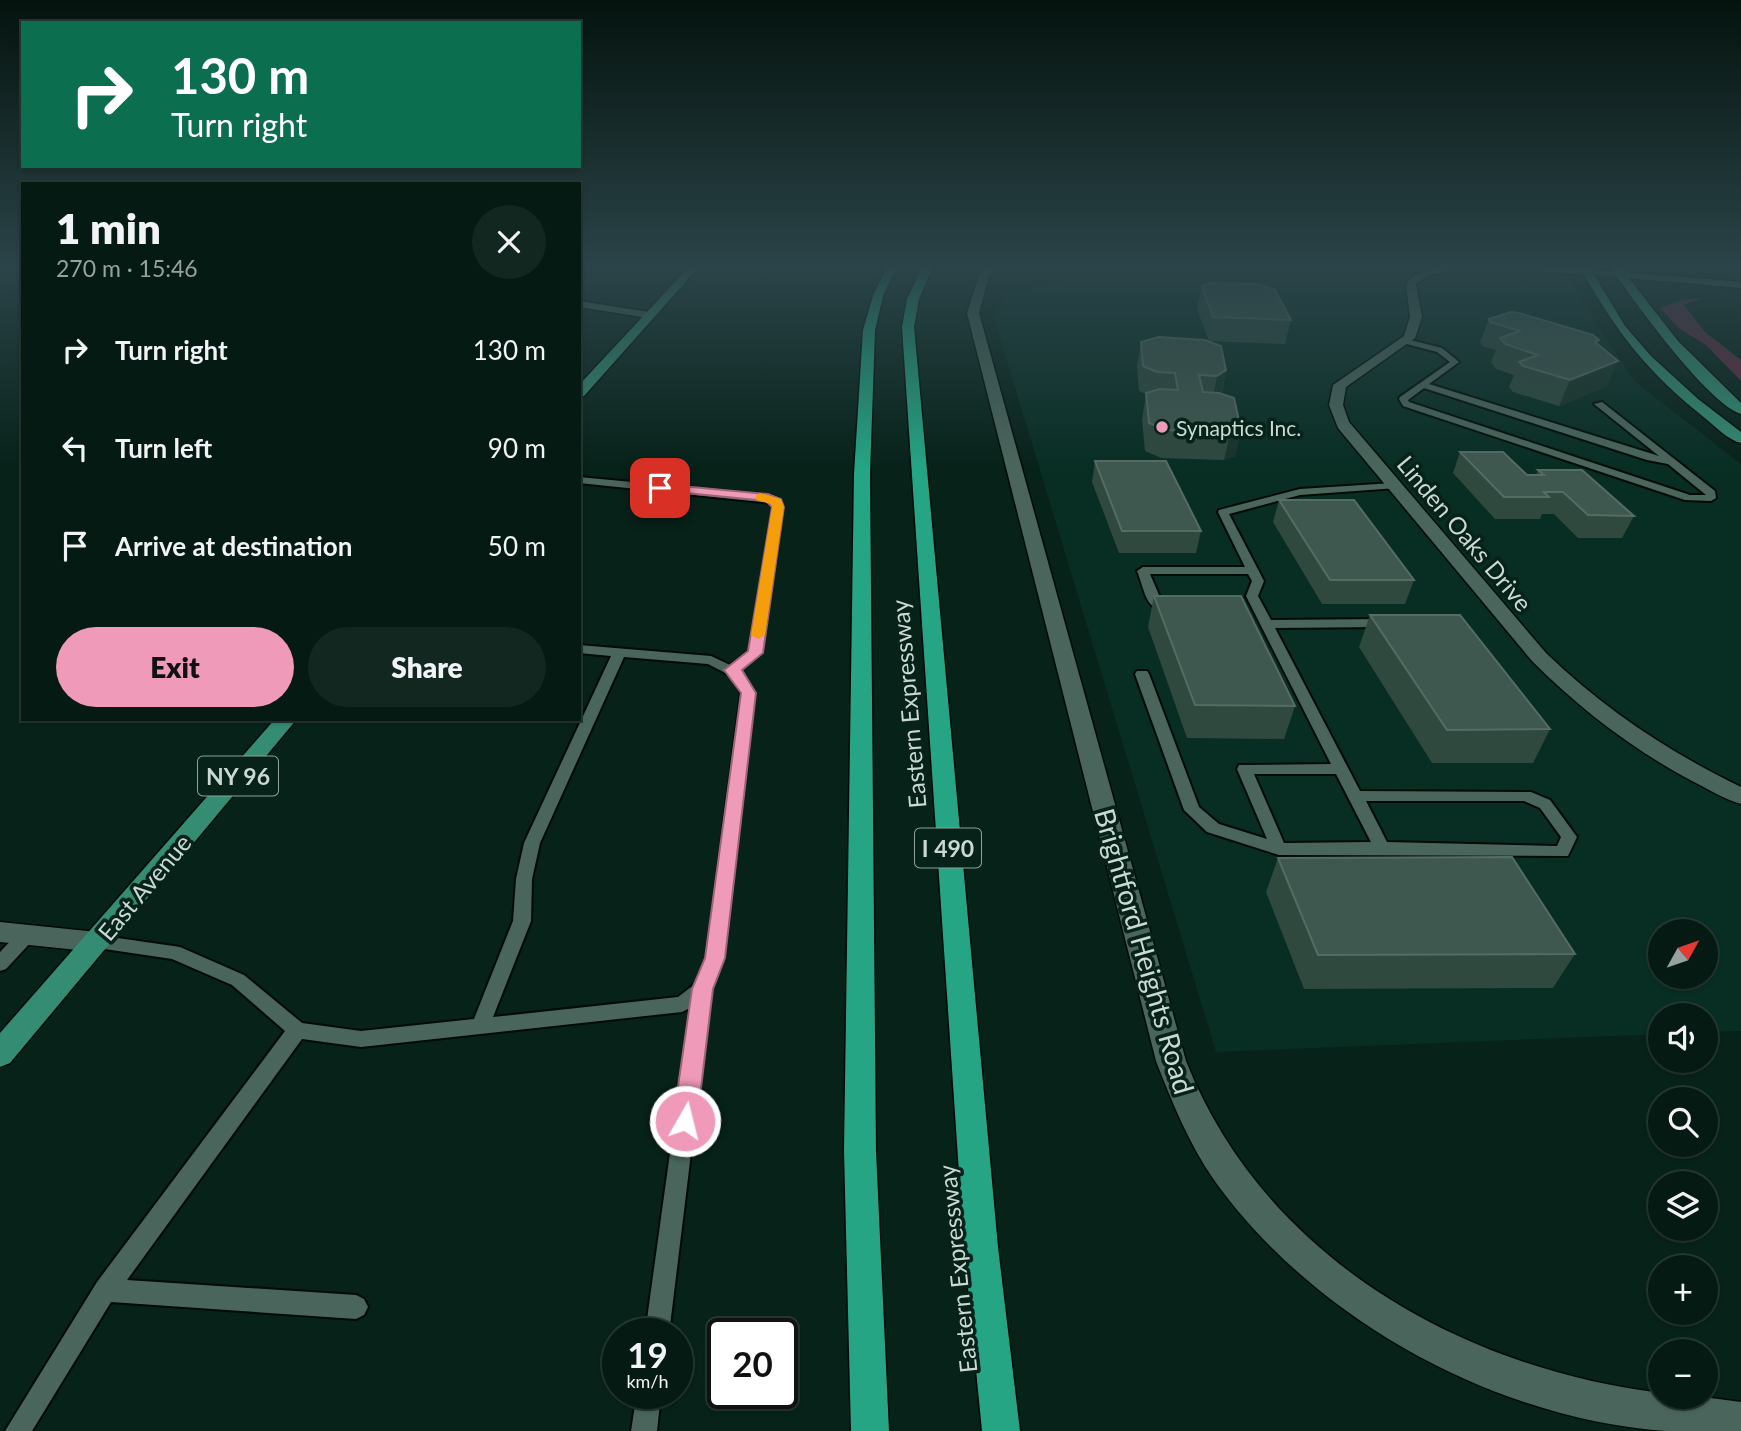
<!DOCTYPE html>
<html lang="en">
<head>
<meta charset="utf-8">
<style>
	body { margin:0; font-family:Lato,sans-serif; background:#132721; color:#f1f3f6; height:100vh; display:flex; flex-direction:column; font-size:26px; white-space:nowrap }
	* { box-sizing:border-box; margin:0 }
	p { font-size:23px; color:#97a1a0 }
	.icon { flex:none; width:38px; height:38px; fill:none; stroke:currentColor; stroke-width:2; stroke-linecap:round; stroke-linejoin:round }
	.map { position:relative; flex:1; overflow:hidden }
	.panel { position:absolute; left:21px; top:182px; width:560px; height:539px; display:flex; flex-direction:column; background:#051a13; border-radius:0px; box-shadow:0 2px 5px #0004,0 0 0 2px #263833 }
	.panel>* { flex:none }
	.guide { position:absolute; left:21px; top:21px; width:560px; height:147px; border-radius:0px; box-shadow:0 2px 5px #0004,0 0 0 2px #263833; background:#0b6e4f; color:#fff; overflow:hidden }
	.needle { width:46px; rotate:50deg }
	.buttons { position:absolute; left:1648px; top:919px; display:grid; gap:14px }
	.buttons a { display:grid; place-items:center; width:70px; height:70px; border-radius:50%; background:#051a13; box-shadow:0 2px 5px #0004,0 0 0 2px #263833; font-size:35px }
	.speed { position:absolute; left:602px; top:1318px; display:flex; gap:14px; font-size:35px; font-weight:700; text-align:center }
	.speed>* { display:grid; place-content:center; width:91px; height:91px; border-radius:50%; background:#051a13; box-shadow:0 2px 5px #0004,0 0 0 2px #263833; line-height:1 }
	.speed small { font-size:18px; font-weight:400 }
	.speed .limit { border:4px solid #111; border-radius:10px; background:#fff; color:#111 }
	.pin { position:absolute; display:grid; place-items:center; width:60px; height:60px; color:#fff; margin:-30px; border-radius:14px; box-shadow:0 4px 10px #0006 }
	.me { position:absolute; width:77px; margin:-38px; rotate:8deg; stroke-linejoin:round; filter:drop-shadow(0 0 5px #0008) }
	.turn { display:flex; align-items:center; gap:24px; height:147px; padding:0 35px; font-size:32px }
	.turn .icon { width:91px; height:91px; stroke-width:2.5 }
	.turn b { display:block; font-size:49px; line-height:60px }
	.round { display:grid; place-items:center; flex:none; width:74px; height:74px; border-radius:37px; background:#132721 }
	.overview { display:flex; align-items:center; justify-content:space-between; height:119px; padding:0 35px }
	h1 { font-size:42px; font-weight:800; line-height:52px }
	.button { display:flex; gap:14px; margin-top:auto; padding:14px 35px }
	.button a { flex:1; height:80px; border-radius:42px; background:#ef9ab8; color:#111; font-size:28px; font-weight:800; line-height:80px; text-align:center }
	.button a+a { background:#132721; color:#f1f3f6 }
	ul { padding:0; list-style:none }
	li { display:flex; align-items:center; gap:21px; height:98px; padding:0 35px }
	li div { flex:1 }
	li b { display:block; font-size:26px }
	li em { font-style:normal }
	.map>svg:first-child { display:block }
	.built { fill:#082e24; fill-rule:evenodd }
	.forest { fill:#642941 }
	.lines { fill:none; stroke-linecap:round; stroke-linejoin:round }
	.lane-casing { stroke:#000b05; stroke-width:4 }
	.street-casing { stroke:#000b05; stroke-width:3 }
	.secondary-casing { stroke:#000b05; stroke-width:3 }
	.primary-casing { stroke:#000b05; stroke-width:3 }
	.highway-casing { stroke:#000b05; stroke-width:3 }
	.lane { fill:#4a665c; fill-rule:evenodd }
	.street { fill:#4a665c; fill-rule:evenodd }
	.secondary { fill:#3f7968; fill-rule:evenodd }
	.primary { fill:#348c73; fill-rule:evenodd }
	.highway { fill:#25a583; fill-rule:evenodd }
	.wall { fill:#2f493f }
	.shaded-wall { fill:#183329 }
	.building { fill:#3f584f; stroke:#556c64; stroke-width:2 }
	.route { fill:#ef9ab8; stroke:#9b6478; stroke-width:2 }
	.slow { fill:#f59e0b }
	.poi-dot { fill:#ef9ab8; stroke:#072219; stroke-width:2.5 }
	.labels { text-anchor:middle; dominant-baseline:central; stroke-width:7; stroke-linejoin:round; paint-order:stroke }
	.far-poi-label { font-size:21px; fill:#cad9d3; stroke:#072219; text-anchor:start }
	.shield { fill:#072219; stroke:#90a29b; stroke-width:2 }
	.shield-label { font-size:23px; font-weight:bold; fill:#cad9d3 }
	.street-label { font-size:24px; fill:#cad9d3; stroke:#072219 }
	.near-street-label { font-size:28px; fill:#cad9d3; stroke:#072219 }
</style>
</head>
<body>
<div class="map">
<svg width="1741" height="1431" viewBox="0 0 1741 1431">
	<rect width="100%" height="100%" fill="#072219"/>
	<path class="built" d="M1105,268h456l73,113 107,83v567l-35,1v-17h-45v19l-445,18 -222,-734 10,-22zM1661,931h45v45h-45z"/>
	<path class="forest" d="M1703,298l-19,7 21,27 36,28v21l-35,-36 -26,-16 -20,-21 21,-8z"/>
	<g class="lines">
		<g class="lane-casing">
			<path id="lane" d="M15,268h8v4z
				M1406,339l36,9 17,14 -30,22 230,72 -65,-52 8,-2 113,89 1,7 -5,3 -26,-1 -282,-94 -4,-7 1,-2 50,-35 -13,-10 -34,-9 -1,-2zM1424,388l223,72 21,4 38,31h-16l-281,-93 -1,-2z
				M579,477l189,18 12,4 3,8 -21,146 -22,17 15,23 -31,265 -13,31 -42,345h-24l45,-326 -8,4 -321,35 -59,-8 -175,241 229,15 8,4 4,8 -4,8 -8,4 -245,-17 -79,129h-27l92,-149 188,-251 -53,-46 -60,-26 -81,-12 -3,-5 3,-5 6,-2 83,12 64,28 58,48 59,8 113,-12 39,-98 3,-42 8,-36 87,-187 -32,-3v-8l132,11 19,9 19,-14 24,-144 -2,-4 -192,-20zM624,657l84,7 23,12 10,17 -35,265 -11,26 -17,13 -185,20 38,-96 1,-42 8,-36z
				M1393,483l4,1v4l-97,7 -71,19 35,67 -6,15 13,24 114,-1 6,4 -6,4 -110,1 85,163 171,1 19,8 27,37 -9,19 -289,-1 -72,-23 -23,-22 -49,-136 2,-3h10l2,3 50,133 20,17 48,15 -30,-70 2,-4 92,-1 -85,-168 6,-15 -4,-7h-98l12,28 7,1 2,3 -2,3c-24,4 -24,-19 -32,-38l6,-4h102l-27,-55 1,-2 81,-21zM1254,774h82l35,68 -87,1zM1366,801h158l16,7 21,29 -4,9 -170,-4z
				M27,928l6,2 3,5 -3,5 -27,29 -6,2v-19l21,-22z
				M637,1393h24l-4,38h-26z"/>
		</g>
		<g class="street-casing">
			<path id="street" d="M986,268h11l-8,8 -10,37 207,748c77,195 273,307 475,332v3h35l45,6v29c-25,0 -50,0 -75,0 -170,-12 -352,-111 -452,-251 -25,-36 -42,-78 -58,-119l-189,-748 12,-38z
				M1434,268h23l-29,8 -12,8 6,33 -7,21 -69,49 -3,18 6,17 197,231c58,56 123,99 195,134v17c-17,-5 -33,-15 -49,-23 -60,-32 -112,-72 -160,-120l-194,-233 -9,-23 4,-20 71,-49 6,-19 -4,-33 9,-10z
				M1531,268h39l22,4 -5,3 -51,-4z
				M579,301l70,11 6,3 -6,3 -70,-11z
				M0,922l97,10 9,3 4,7 -4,7 -9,3 -97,-10z"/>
		</g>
		<g class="secondary-casing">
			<path id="secondary" d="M1587,269l154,13v6l-158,-14 -1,-2z"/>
		</g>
		<g class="primary-casing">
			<path id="primary" d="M688,268h10l-114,128 -5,1v-12z
				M1580,268h10l35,58 26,30 47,43 43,33v11c-13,-3 -25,-16 -35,-24 -60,-48 -88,-85 -126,-151z
				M1611,268h10l57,73 63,62v11c-33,-10 -109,-115 -130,-146z
				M275,719h22l-287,344 -10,4v-34z"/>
		</g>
		<g class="highway-casing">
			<path id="highway" d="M886,268h10l-13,28 -8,34 -5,144 6,677 13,280h-38l-7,-280 10,-677 9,-144 10,-34z
				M922,268h10l-13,31 -5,28 84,920 22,184h-38l-18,-184 -62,-920 5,-28z"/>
		</g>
		<use href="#lane" class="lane"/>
		<use href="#street" class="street"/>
		<use href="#secondary" class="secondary"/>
		<use href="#primary" class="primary"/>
		<use href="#highway" class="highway"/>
	</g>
	<path class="wall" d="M1202,286l89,34 -6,24 -76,-3 -12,-32z
		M1489,319l110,21 -2,3 10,43 -48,20 -46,-14 -4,-5 5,-12 -18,-6 -5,-7 5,-12 -14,-4 -2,-4z
		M1141,342l85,28 -4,24 19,35 -6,27 -11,4 -63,-2 -16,-7 -3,-31 4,-26 -7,-3 -2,-25z
		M1460,452l67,23h9l2,-5 96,46 -12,22h-44l-24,-24h-12l-2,5h-45l-42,-46z
		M1095,461l106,70 -5,22h-77l-27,-71z
		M1279,500l135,80 -9,24h-83l-49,-82z
		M1154,596l141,110 -11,33 -97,-1 -39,-111z
		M1370,615l180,114 -17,34h-101l-73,-116z
		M1278,858l297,96 -22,34 -249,1 -38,-97z"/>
	<path class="shaded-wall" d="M1618,361l-11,25 -48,20 11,-26z
		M1226,370l-5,26 -9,5 5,-25z
		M1241,429l-6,27 -11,4 6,-27z"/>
	<path class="building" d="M1209,283l50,1 16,6 16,30 -78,-3 -11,-31z
		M1511,312l8,1 74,22 6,5 -4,2 23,19 -48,19 -47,-14 -4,-4 19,-7 -33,-11 -5,-6 20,-7 -30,-9 -1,-3z
		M1159,337l46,3 16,6 5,24 -9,6 -18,-1 4,17 16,1 15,5 7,31 -11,4 -64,-3 -17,-7 -3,-30 14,-4 18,1 -3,-17 -18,-1 -14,-6 -2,-24z
		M1460,452h43l24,23h17l-6,-5h44l52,46 -46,-1 -25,-23h-19l5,5h-45z
		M1095,461h71l35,70h-79z
		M1279,500h75l60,80h-84z
		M1154,596h87l54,110 -100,-1z
		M1370,615h90l90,114 -103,1z
		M1512,857l63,97 -257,1 -40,-97z"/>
	<linearGradient id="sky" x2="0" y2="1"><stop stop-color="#04130e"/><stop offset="0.57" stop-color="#2b4449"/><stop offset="1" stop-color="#2b4449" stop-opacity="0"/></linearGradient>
	<rect width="1741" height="468" fill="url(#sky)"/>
	<path class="route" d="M660,484l108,10 13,5 3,8 -21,146 -21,17 14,23 -31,265 -12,31 -16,132 -4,8 -8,3 -8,-3 -4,-8 19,-132 13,-31 36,-265 -17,-23 24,-19 24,-144 -6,-6 -110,-11v-5z"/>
	<path class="slow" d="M760,493l21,6 3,8 -19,128 -7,4 -7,-4 21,-128 -1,-3 -15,-4v-5z"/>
	<circle class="poi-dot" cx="1162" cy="427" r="7"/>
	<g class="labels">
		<g class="far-poi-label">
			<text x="1176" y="427">Synaptics Inc.</text>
		</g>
		<g class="shield">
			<rect x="198" y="756.5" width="80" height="39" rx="5"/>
			<rect x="915" y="828.5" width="66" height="39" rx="5"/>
		</g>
		<g class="shield-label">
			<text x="238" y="776">NY 96</text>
			<text x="948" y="848">I 490</text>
		</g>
		<g class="street-label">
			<text transform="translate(1465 533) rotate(50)">Linden Oaks Drive</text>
			<text transform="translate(908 704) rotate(-95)">Eastern Expressway</text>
			<text transform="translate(144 887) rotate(-50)">East Avenue</text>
			<text transform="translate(957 1269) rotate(-96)">Eastern Expressway</text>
		</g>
		<g class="near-street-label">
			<text transform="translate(1145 951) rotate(74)">Brightford Heights Road</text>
		</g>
	</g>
</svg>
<div class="buttons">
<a><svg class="needle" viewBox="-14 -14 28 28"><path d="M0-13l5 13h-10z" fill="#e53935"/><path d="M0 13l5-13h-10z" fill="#97a1a0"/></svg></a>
<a><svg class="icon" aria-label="sound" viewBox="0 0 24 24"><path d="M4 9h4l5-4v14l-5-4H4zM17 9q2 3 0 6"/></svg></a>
<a><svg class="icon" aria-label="search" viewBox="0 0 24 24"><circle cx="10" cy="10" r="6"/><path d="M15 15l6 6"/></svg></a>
<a><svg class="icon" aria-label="layers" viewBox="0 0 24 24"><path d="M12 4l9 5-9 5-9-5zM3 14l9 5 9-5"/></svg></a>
<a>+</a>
<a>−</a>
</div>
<div class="speed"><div>19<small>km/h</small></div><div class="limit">20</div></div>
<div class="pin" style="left:660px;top:488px;background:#d93025"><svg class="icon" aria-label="arrive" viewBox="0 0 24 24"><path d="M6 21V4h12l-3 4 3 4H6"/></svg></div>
<svg class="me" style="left:685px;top:1121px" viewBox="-20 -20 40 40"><circle r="17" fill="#ef9ab8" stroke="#fff" stroke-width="3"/><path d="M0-11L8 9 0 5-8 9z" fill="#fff"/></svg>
<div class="guide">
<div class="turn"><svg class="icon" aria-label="right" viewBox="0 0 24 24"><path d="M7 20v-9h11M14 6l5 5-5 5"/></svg><div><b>130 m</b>Turn right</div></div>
</div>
<section class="panel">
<div class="overview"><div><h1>1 min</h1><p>270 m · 15:46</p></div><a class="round"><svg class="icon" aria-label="close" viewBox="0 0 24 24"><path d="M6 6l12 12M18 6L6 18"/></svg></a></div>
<ul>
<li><svg class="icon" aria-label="right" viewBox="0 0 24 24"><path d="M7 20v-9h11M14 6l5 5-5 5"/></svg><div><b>Turn right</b></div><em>130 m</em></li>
<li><svg class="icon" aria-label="left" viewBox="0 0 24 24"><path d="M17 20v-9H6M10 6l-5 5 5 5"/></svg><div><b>Turn left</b></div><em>90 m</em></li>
<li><svg class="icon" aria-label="arrive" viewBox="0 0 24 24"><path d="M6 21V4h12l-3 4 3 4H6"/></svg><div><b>Arrive at destination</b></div><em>50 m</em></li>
</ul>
<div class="button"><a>Exit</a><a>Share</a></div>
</section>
</div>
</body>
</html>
